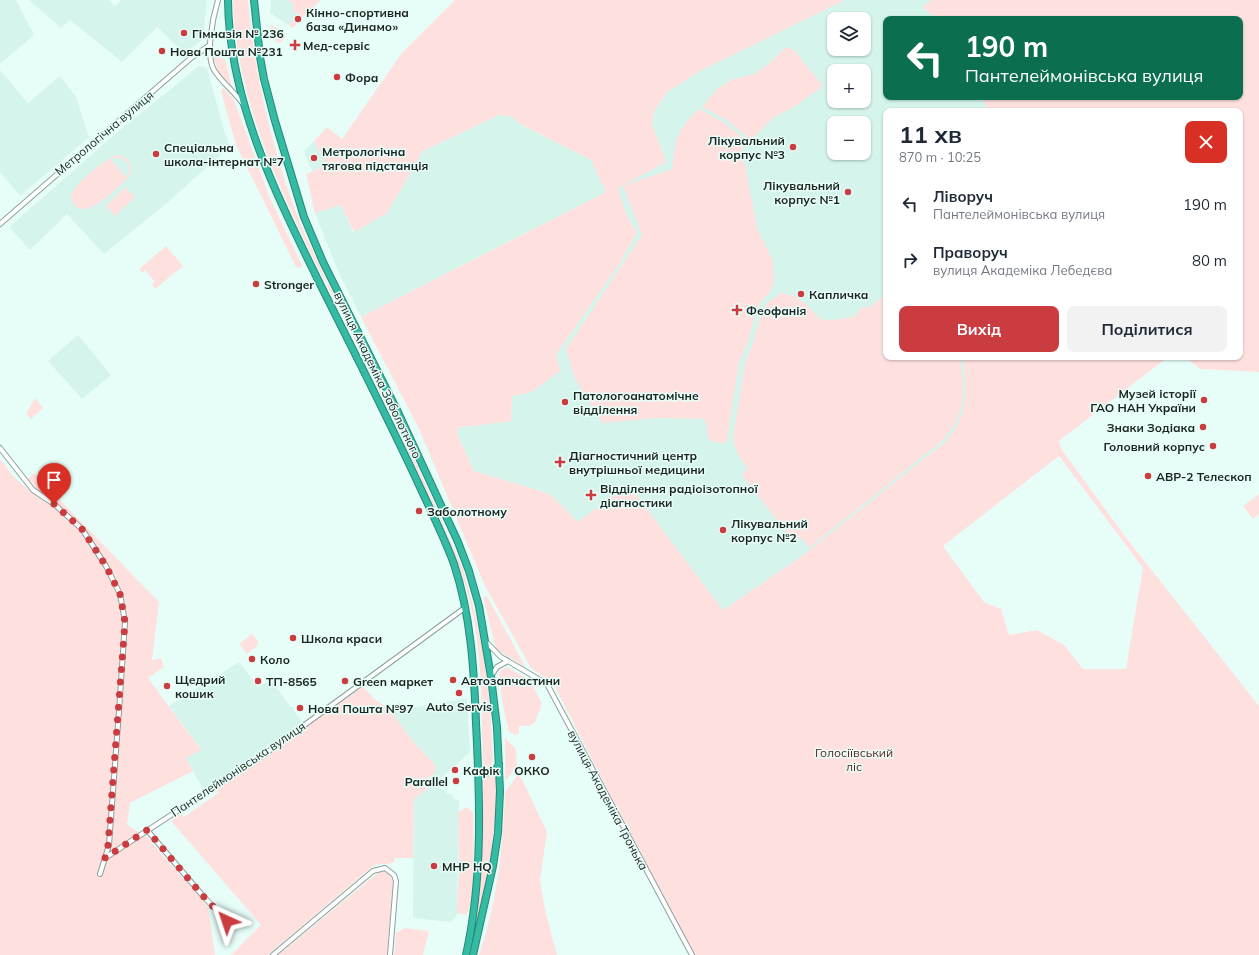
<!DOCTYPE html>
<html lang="uk">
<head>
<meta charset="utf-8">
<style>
	body { margin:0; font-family:Mulish,sans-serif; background:#f2f2f3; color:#1f2937; height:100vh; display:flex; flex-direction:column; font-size:15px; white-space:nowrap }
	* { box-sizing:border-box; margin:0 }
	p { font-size:13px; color:#747a83 }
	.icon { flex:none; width:22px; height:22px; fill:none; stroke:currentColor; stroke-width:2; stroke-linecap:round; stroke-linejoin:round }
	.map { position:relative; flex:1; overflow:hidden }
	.panel { position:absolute; left:883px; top:108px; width:360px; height:252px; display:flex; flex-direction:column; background:#fff; border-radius:8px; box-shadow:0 1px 3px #0004 }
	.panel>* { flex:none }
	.banner { position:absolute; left:883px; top:16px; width:360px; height:84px; border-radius:8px; box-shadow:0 1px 3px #0004; background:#0b6e4f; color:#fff; overflow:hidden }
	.tools { position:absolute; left:827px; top:12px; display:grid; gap:8px }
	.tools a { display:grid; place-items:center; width:44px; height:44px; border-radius:8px; background:#fff; box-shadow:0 1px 3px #0004; font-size:20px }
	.pin { position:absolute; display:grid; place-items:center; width:34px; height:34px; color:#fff; margin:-41px -17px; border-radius:50% 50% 50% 0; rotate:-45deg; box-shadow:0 0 4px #0007 }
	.pin .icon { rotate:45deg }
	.me { position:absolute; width:44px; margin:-22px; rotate:318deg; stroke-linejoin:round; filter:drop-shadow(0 0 3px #0008) }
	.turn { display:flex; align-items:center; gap:14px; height:84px; padding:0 16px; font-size:18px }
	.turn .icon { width:52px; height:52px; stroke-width:2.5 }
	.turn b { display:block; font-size:28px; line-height:34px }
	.round { display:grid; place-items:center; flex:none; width:42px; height:42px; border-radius:8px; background:#f2f2f3 }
	.head { display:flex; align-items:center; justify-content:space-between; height:68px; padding:0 16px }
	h1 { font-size:24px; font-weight:700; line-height:30px }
	.action { display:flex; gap:8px; margin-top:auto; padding:8px 16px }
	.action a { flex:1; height:46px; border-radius:8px; background:#cb3c41; color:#fff; font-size:16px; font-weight:700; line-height:46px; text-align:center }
	.action a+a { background:#f2f2f3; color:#1f2937 }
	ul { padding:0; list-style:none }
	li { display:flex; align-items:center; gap:12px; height:56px; padding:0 16px }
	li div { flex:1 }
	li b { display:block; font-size:15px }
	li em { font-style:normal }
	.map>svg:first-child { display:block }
	.built { fill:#d4f4ec; fill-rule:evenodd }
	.green { fill:#fee1df; fill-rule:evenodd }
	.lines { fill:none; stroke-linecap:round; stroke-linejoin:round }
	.minor-casing { stroke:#8ca29c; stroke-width:6 }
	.highway-casing { stroke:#2c8676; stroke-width:8 }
	.minor { stroke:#fff; stroke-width:4 }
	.highway { stroke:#34bba4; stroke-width:6 }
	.route { stroke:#cb3c41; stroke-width:7; stroke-dasharray:0 12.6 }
	.poi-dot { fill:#cb3c41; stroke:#e7fef8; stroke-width:1.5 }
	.labels { text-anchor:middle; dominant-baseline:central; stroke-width:3; stroke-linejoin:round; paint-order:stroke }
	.poi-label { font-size:12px; font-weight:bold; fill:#1c2522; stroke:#e7fef8; text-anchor:start }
	.street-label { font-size:12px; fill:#1c2522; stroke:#e7fef8 }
	.park-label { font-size:12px; fill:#5c1f1f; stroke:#e7fef8 }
</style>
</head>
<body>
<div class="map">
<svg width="1259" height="955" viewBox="0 0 1259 955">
	<rect width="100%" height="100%" fill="#e7fef8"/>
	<path class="built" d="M3,0h13l18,35 -34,29v-63z
		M29,0h80l6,6 6,-6h86l-4,39 -18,15 -28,-27 -35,35 -52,-42 -9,8z
		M271,0h15l7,3 4,11 -8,11 -19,-12z
		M845,0h86l-8,7 13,12h-50v78h96l6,14h-102v246h77l3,29 -1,19 -4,14 -6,12 -10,11 -143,114 -79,54 -95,-125 -50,37 -28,-28 -76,-23 -16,-35 -1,-8 54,-7 1,-25 20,-4 24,-37 63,-91 18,-31 -12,-22 -8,-23 49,-26 -14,-38 2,-12 13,-20 34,-22zM834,19h30v30h-30zM834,71h30v30h-30zM834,123h30v30h-30z
		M199,66l8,2 17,63 6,15 -62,56 -64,52 -37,-40 -37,36 -21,-23 105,-92z
		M0,70l28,33 32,-27 16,21 13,40 -69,59 -20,-24z
		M499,115l12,1 7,7 73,37 15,32 -245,125 -23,-46 -23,-58 26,-8 12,27 34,-19 36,-62z
		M314,141l12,24 -14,6 -8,-20z
		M78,335l33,40 -29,24 -34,-38z
		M239,662l19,25 9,-5 6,1 29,39 -98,69 -18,-33 15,-9 -32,-43z
		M467,698l3,54 -36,33 11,5 1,3 7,2v4l6,1 -2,113 -1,4 -6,5 -37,-4 1,-119 19,-14 -5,-7 7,-13 -24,-26 -21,-30 10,-7 6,7z"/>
	<path class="green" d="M233,0h15c6,74 25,153 52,222 8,20 18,39 26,58l-1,2c-44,-90 -89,-181 -92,-282z
		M286,0h35l-28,28 -4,-3 8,-11 -4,-3v-8z
		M455,0h390l-143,70 -35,22 -13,20 -2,12 14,38 -48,26 7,23 12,22 -18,31 -63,91 4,16 -28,21 -20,4 -1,25 -54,7 1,8 16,35 76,23 28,28 50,-38 95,126 79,-54 143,-114c25,-27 21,-51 18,-85h205l-109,84 3,9 62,85 135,171v249h-564l-52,-95 -89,-175 -23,-17 -46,-82 -66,-157 -58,-112 245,-125 -15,-32 -73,-37 -7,-7 -12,-1 -76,36 -36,62 -33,19 -13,-27 -26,8 -9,-39 20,-9 -12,-24 13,-14 15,12 59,-85zM1059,456l84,112 -17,101h-43l-19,-24 -27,-15 -28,5 -8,-26 -17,-7 -41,-56z
		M931,0h328v372l-58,-3 -17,-12h56v-246h-252l-6,-14h258v-78h-304l-13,-12z
		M271,25l14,7v6l-5,5h-3l-7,-14z
		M786,47l8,3 29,36 -26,19 -24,13 -22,22 -24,-20 -25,-13 15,-18 14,-9 23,-6 12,-8z
		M214,57l11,2 7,28 -14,-15z
		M223,87l11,13 35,96 33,69 -2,3 -4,-1 -60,-122 -15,-54z
		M699,109l26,14 22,18c-7,9 -7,15 -2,24l12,63 16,33 1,20 -2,8 -15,18 -9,35 -9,20 -12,78 -2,3 -11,-1 -6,-4 -1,-13 -4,-6 -45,-1 -56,5 -28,-46 -8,-28 76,-114 -19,-49 49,-17c5,-33 2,-36 27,-60z
		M118,155c12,2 15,12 11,22 -11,10 -51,53 -58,20 1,-12 36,-40 47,-42zM115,158c12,-1 18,9 11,19l-15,-17z
		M125,187l10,10 -20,19 -9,-10z
		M166,246l17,20 -28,23 -3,-5 3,-2 -10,-12 -3,3 -3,-4z
		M329,284l72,145 62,140 12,44 8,40 7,52 3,52 -1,6 -3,5 -6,-4c-2,-50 0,-104 -11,-153 -10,-47 -31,-89 -51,-132 -29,-64 -60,-126 -91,-188l-3,-6z
		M781,293c18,2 28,13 39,26l14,1 20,-3 7,-9 9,-1 16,-13v63h74c4,34 8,57 -18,84l-133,107 -7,-9 -13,-3 -48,-62 7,-5c-8,-11 -14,-19 -15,-32l12,-74 8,-20 9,-33 7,-8z
		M35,398l8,10 -12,11 -5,-5z
		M0,459l14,18 17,15 4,-6 -7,-7 6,-6 125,129 -7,58 9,-2 3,9 -16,11 53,72 -15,8 7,13 -63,32 -3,22 20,12 61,70 7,48h-215z
		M1259,494v20l-6,5 -10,-13z
		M487,596l39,72 -30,-19 -13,-52z
		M252,634l6,7 -1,5 -10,8 -8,-10z
		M507,667l24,14 11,23 -7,18 -5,4h-11v7l-3,2 -7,-3 -6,-26 -4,-32 2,-4z
		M363,686l11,13 16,10 21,30 24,26v7l-7,6 5,7 -19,14 -1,59h-19v4c-6,4 -14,0 -21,4l-105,89h-37l30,-30 -90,-104 10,-8 3,4 34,-24 -2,-4z
		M505,738l11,11 1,18 -12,14z
		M498,775l-4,58 -5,39 -18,79 10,-75 2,-100 7,1z
		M517,776l4,1 26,55 -7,48 5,30 12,45h-78c18,-52 24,-108 26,-162l2,-4z
		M466,807l5,3 2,4c1,15 2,92 -7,101l-9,-2v-3l2,-44 -1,-53z
		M380,871l9,2 4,9 -6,73h-109z
		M405,928l24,3 -6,24h-29l2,-22z"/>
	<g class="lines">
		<g class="minor-casing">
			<path id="minor" d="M218,0c-5,17 -13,54 -4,70 8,13 20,21 29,34
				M0,224l191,-166 19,-13
				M0,448l33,42 21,14 28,25 24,37 14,28 5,28 -6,89 -10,134 -9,29
				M486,642l15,15 46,27 145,271
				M491,676l6,-9 11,-6
				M147,830l56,66 24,25
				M105,858l157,-102 204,-149
				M273,955l100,-84 12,-3 9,7 2,6 -6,74"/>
		</g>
		<g class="highway-casing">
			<path id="highway" d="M228,0c1,102 49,196 93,286 33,66 67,132 98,199 12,26 25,52 35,79 17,52 20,105 22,159 4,77 7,156 -10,232
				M254,0l6,57 4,22 11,42 29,96 19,45 74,148 61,132 11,29 10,35 12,71 6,50 3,64 -2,42 -5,33 -20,89
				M478,768c8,7 17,5 21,-4"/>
		</g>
		<use href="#minor" class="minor"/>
		<use href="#highway" class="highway"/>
	</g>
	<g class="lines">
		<path class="route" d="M54,504l28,25 24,37 14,28 5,28 -17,223 -3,13 42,-28 56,66 24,25"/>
	</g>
	<g class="poi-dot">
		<circle cx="298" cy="19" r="4"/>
		<circle cx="184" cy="33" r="4"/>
		<path d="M293 39h4v4h4v4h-4v4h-4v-4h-4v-4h4z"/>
		<circle cx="162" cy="51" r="4"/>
		<circle cx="337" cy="77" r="4"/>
		<circle cx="793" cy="147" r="4"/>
		<circle cx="156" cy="154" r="4"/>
		<circle cx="314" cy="158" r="4"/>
		<circle cx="848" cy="192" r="4"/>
		<circle cx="256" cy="284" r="4"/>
		<circle cx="801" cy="294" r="4"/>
		<path d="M735 304h4v4h4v4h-4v4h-4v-4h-4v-4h4z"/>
		<circle cx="1204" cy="400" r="4"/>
		<circle cx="565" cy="402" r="4"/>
		<circle cx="1203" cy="427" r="4"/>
		<circle cx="1213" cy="446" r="4"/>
		<path d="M558 456h4v4h4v4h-4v4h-4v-4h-4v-4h4z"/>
		<circle cx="1148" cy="476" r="4"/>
		<path d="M589 489h4v4h4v4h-4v4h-4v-4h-4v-4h4z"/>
		<circle cx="419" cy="511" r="4"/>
		<circle cx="723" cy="530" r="4"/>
		<circle cx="293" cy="638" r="4"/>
		<circle cx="252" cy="659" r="4"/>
		<circle cx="453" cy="680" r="4"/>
		<circle cx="258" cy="681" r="4"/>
		<circle cx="345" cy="681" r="4"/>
		<circle cx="167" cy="686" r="4"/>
		<circle cx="459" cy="693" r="4"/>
		<circle cx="300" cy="708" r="4"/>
		<circle cx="532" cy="757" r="4"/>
		<circle cx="455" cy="770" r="4"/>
		<circle cx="456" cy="781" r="4"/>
		<circle cx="434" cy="866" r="4"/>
	</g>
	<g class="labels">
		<g class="poi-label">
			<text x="306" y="12">Кінно-спортивна<tspan x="306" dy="14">база «Динамо»</tspan></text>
			<text x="192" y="33">Гімназія № 236</text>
			<text x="303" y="45">Мед-сервіс</text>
			<text x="170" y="51">Нова Пошта №231</text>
			<text x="345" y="77">Фора</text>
			<text x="785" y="140" text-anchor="end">Лікувальний<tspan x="785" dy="14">корпус №3</tspan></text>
			<text x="164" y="147">Спеціальна<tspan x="164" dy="14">школа-інтернат №7</tspan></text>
			<text x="322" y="151">Метрологічна<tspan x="322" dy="14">тягова підстанція</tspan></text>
			<text x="840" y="185" text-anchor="end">Лікувальний<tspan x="840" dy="14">корпус №1</tspan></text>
			<text x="264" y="284">Stronger</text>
			<text x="809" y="294">Капличка</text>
			<text x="746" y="310">Феофанія</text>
			<text x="1196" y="393" text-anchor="end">Музей історії<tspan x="1196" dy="14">ГАО НАН України</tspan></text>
			<text x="573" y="395">Патологоанатомічне<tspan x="573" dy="14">відділення</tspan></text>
			<text x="1195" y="427" text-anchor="end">Знаки Зодіака</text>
			<text x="1205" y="446" text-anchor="end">Головний корпус</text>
			<text x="569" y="455">Діагностичний центр<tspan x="569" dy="14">внутрішньої медицини</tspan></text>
			<text x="1156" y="476">АВР-2 Телескоп</text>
			<text x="600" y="488">Відділення радіоізотопної<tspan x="600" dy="14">діагностики</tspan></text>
			<text x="427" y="511">Заболотному</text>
			<text x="731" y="523">Лікувальний<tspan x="731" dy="14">корпус №2</tspan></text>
			<text x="301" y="638">Школа краси</text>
			<text x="260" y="659">Коло</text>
			<text x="175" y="679">Щедрий<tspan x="175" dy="14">кошик</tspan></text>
			<text x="461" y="680">Автозапчастини</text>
			<text x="266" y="681">ТП-8565</text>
			<text x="353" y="681">Green маркет</text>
			<text x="459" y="706" text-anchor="middle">Auto Servis</text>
			<text x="308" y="708">Нова Пошта №97</text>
			<text x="463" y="770">Кафік</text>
			<text x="532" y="770" text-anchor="middle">ОККО</text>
			<text x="448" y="781" text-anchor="end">Parallel</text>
			<text x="442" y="866">MHP HQ</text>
		</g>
		<g class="street-label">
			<text transform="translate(104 133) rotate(-40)">Метрологічна вулиця</text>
			<text transform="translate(378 375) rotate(64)">вулиця Академіка Заболотного</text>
			<text transform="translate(238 769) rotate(-34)">Пантелеймонівська вулиця</text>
			<text transform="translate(608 800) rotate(62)">вулиця Академіка Тронька</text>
		</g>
		<g class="park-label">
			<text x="854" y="752">Голосіївський<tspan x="854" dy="14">ліс</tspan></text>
		</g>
	</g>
</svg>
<div class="tools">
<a><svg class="icon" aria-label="layers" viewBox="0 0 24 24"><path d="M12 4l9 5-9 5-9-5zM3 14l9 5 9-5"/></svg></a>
<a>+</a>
<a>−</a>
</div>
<div class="pin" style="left:54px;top:504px;background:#d93025"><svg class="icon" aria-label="arrive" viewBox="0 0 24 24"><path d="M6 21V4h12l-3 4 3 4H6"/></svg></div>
<svg class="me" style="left:227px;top:921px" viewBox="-20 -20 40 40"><path d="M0-17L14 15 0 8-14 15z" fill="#cb3c41" stroke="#fff" stroke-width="4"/></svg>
<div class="banner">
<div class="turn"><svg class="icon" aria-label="left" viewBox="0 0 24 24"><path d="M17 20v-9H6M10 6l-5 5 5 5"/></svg><div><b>190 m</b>Пантелеймонівська вулиця</div></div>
</div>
<section class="panel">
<div class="head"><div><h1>11 хв</h1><p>870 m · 10:25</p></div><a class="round" style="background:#d93025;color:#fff"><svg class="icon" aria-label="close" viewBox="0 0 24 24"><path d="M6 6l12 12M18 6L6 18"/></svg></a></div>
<ul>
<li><svg class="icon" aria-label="left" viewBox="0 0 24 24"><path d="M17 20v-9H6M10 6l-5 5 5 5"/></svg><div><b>Ліворуч</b><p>Пантелеймонівська вулиця</p></div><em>190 m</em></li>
<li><svg class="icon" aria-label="right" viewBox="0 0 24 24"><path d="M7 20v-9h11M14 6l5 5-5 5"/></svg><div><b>Праворуч</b><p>вулиця Академіка Лебедєва</p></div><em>80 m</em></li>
</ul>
<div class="action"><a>Вихід</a><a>Поділитися</a></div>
</section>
</div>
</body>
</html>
